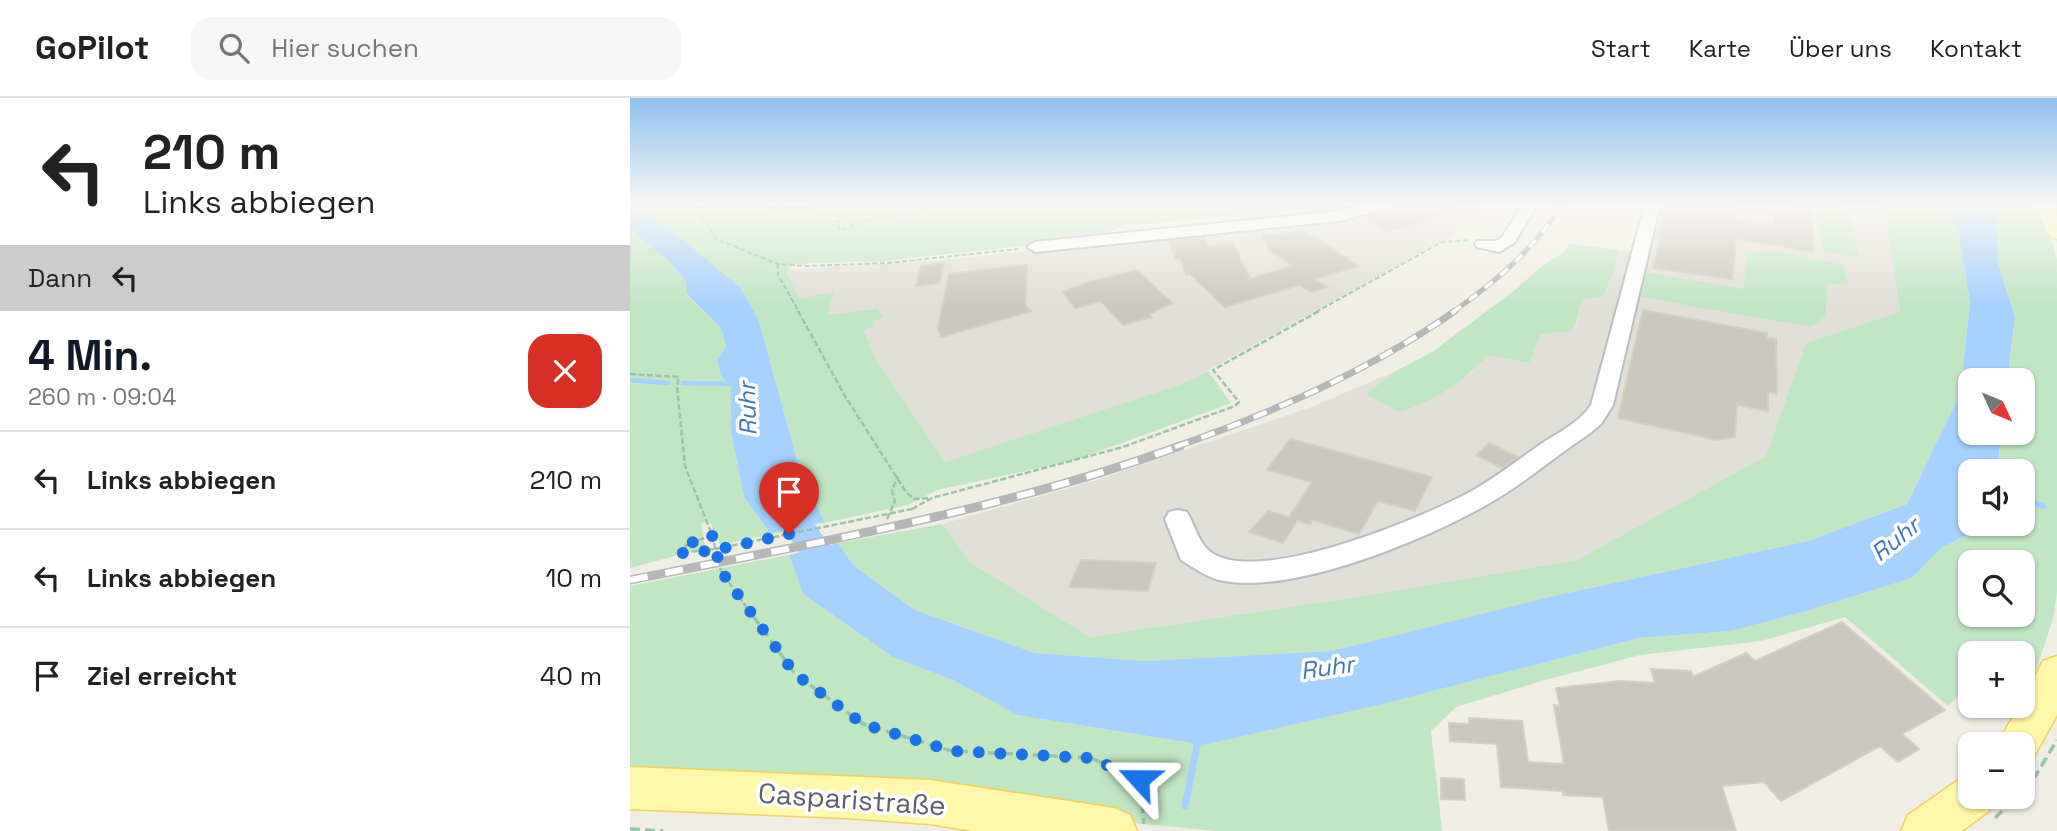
<!DOCTYPE html>
<html lang="de">
<head>
<meta charset="utf-8">
<style>
	body { margin:0; font-family:"Space Grotesk",sans-serif; background:#f6f6f6; color:#222; height:100vh; display:flex; flex-direction:column; font-size:26px; white-space:nowrap }
	* { box-sizing:border-box; margin:0 }
	p { font-size:23px; color:#767676 }
	.icon { flex:none; width:38px; height:38px; fill:none; stroke:currentColor; stroke-width:2; stroke-linecap:round; stroke-linejoin:round }
	.map { position:relative; flex:1; overflow:hidden }
	.details { display:flex; flex-direction:column; background:#fff; width:630px }
	.details>* { flex:none }
	.hud { background:#fff; color:#222; overflow:hidden }
	.needle { width:46px; rotate:134deg }
	.buttons { position:absolute; left:1328px; top:270px; display:grid; gap:14px }
	.buttons a { display:grid; place-items:center; width:77px; height:77px; border-radius:14px; background:#fff; box-shadow:0 2px 5px #0004; font-size:35px }
	.pin { position:absolute; display:grid; place-items:center; width:60px; height:60px; color:#fff; margin:-72px -30px; border-radius:50% 50% 50% 0; rotate:-45deg; box-shadow:0 0 7px #0007 }
	.pin .icon { rotate:45deg }
	.me { position:absolute; width:77px; margin:-38px; rotate:294deg; stroke-linejoin:round; filter:drop-shadow(0 0 5px #0008) }
	.turn { display:flex; align-items:center; gap:24px; height:147px; padding:0 28px; font-size:32px }
	.turn .icon { width:91px; height:91px; stroke-width:2.5 }
	.turn b { display:block; font-size:49px; line-height:60px }
	.then { display:flex; align-items:center; height:66px; padding:0 28px; background:#0003; gap:14px; font-size:26px }
	.round { display:grid; place-items:center; flex:none; width:74px; height:74px; border-radius:21px; background:#f6f6f6 }
	.head { display:flex; align-items:center; justify-content:space-between; height:119px; padding:0 28px }
	h1 { font-size:42px; font-weight:600; line-height:52px; color:#111827 }
	ul { padding:0; list-style:none }
	li { display:flex; align-items:center; gap:21px; height:98px; padding:0 28px; border-top:2px solid #e0e0e0 }
	li div { flex:1 }
	li b { display:block; font-size:26px }
	li em { font-style:normal }
	header { display:flex; align-items:center; gap:42px; box-sizing:border-box; height:98px; padding:0 35px; background:#fff; border-bottom:2px solid #e0e0e0 }
	header strong { font-size:33px }
	nav { display:flex; gap:38px; margin-inline-start:auto; font-size:24px }
	.search { width:490px; height:63px; background:#f6f6f6; display:flex; align-items:center; gap:18px; box-sizing:border-box; padding:0 24px; border-radius:21px; color:#767676; font-size:26px }
	main { display:flex; flex:1; min-height:0 }
	.map>svg:first-child { display:block }
	.industrial { fill:#e0dfd8 }
	.green { fill:#c0e6c3; fill-rule:evenodd }
	.water { fill:#a4d1ff }
	.lines { fill:none; stroke-linecap:round; stroke-linejoin:round }
	.stream-far2 { stroke:#a4d1ff; stroke-width:4.5 }
	.stream-far1 { stroke:#a4d1ff; stroke-width:6 }
	.stream { stroke:#a4d1ff; stroke-width:7 }
	.river { fill:#a4d1ff; fill-rule:evenodd }
	.building { fill:#cac7c1; stroke:#d3cfc2; stroke-width:2 }
	.minor-casing { stroke:#b9bbc0; stroke-width:4 }
	.major-casing { stroke:#f2d25a; stroke-width:3 }
	.path-far2 { stroke:#98c5a8; stroke-width:2; stroke-dasharray:5 2.5; stroke-linecap:butt }
	.path-far1 { stroke:#98c5a8; stroke-width:2.5; stroke-dasharray:6 2.5; stroke-linecap:butt }
	.path { stroke:#98c5a8; stroke-width:3.5; stroke-dasharray:10 5; stroke-linecap:butt }
	.minor { fill:#fff; fill-rule:evenodd }
	.major { fill:#fff7a9; fill-rule:evenodd }
	.rail-far2-casing { stroke:#b5b6b6; stroke-width:5 }
	.rail-far1-casing { stroke:#b5b6b6; stroke-width:7 }
	.rail-casing { stroke:#b5b6b6; stroke-width:9 }
	.rail-far2 { stroke:#fff; stroke-width:3.5; stroke-dasharray:10; stroke-linecap:butt }
	.rail-far1 { stroke:#fff; stroke-width:4.5; stroke-dasharray:14; stroke-linecap:butt }
	.rail { stroke:#fff; stroke-width:6; stroke-dasharray:18; stroke-linecap:butt }
	.path-bridge { stroke:#98c5a8; stroke-width:2.5; stroke-dasharray:6 2.5; stroke-linecap:butt }
	.route { stroke:#1a73e8; stroke-width:12; stroke-dasharray:0 21.6 }
	.labels { text-anchor:middle; dominant-baseline:central; stroke-width:7; stroke-linejoin:round; paint-order:stroke }
	.water-label { font-size:24px; font-style:italic; fill:#4275ba; stroke:#fff }
	.near-street-label { font-size:28px; fill:#5c5f65; stroke:#fff }
</style>
</head>
<body>
<header>
<strong>GoPilot</strong>
<div class="search"><svg class="icon" aria-label="search" viewBox="0 0 24 24"><circle cx="10" cy="10" r="6"/><path d="M15 15l6 6"/></svg>Hier suchen</div>
<nav><a>Start</a><a>Karte</a><a>Über uns</a><a>Kontakt</a></nav>
</header>
<main>
<section class="details">
<div class="hud">
<div class="turn"><svg class="icon" aria-label="left" viewBox="0 0 24 24"><path d="M17 20v-9H6M10 6l-5 5 5 5"/></svg><div><b>210 m</b>Links abbiegen</div></div>
<div class="then">Dann<svg class="icon" aria-label="left" viewBox="0 0 24 24"><path d="M17 20v-9H6M10 6l-5 5 5 5"/></svg></div>
</div>
<div class="head"><div><h1>4 Min.</h1><p>260 m · 09:04</p></div><a class="round" style="background:#d93025;color:#fff"><svg class="icon" aria-label="close" viewBox="0 0 24 24"><path d="M6 6l12 12M18 6L6 18"/></svg></a></div>
<ul>
<li><svg class="icon" aria-label="left" viewBox="0 0 24 24"><path d="M17 20v-9H6M10 6l-5 5 5 5"/></svg><div><b>Links abbiegen</b></div><em>210 m</em></li>
<li><svg class="icon" aria-label="left" viewBox="0 0 24 24"><path d="M17 20v-9H6M10 6l-5 5 5 5"/></svg><div><b>Links abbiegen</b></div><em>10 m</em></li>
<li><svg class="icon" aria-label="arrive" viewBox="0 0 24 24"><path d="M6 21V4h12l-3 4 3 4H6"/></svg><div><b>Ziel erreicht</b></div><em>40 m</em></li>
</ul>
</section>
<div class="map">
<svg width="1427" height="733" viewBox="0 0 1427 733">
	<rect width="100%" height="100%" fill="#efede4"/>
	<path class="industrial" d="M768,106h88l-7,8 -28,16 9,3 -277,153 -238,78 -70,-104 -13,-29 13,-3 -2,-5 11,-3 -7,-9 -51,7 -27,-16 -12,-30 158,-10 359,-40 5,5z
		M1019,106h235l16,108 -94,31 -40,113 -189,104 -233,39 -256,38 -118,-75 -28,-38 155,-44 212,-72 87,-37 -30,23 104,-20 19,-19 40,8 11,-28 29,-4 7,-5 6,-26 33,-32 3,-18 15,2z"/>
	<path class="green" d="M0,106h750l-57,11 -22,-6 -175,17 -21,7 2,4 -224,24 -90,3 -6,7 12,28 35,-7 -7,23 50,-6 7,9 -11,3 2,5 -12,4 12,28 70,104 237,-78 26,-13 23,32 -159,58 -135,29 -29,15 -188,40 -10,-23 -9,1 4,25 -75,20v-339l40,33 16,20 1,13 34,33 5,18 -9,15 4,15 10,10v46l13,65 26,36 53,-12 -26,-61 -38,-139 -18,-33 -69,-57z
		M1186,106l47,4 -12,3 8,46 -35,-5z
		M1254,106h69l-4,5 10,26 11,69 -10,90 -53,110 -99,37 -259,56 -217,54 -187,10 -110,-8 -120,-43 -61,-44 -16,-23 104,-19 28,38 119,75 255,-38 233,-39 189,-104 40,-113 94,-31z
		M1367,106h38l17,38 5,18v331l-3,24 -25,77 -6,-3v-36h-53v31l-22,22 -103,-89 -84,24 -121,14 -95,25 -89,27 -25,24 11,100h-227l-535,-53 -50,-2v-190l159,-31 14,39 90,63 62,24 62,34 187,30 175,-40 260,-67 92,-7 72,-19 109,-34 29,-30 37,-19v-6h45v-52h-25l3,-39h22v-52h-16l8,-63 -18,-57zM1340,464h53v52h-53z
		M939,146l49,6 -3,18 -12,28 -21,4 -7,26 -6,5 -29,4 -11,28 -40,-8c-28,28 -52,45 -90,57l-33,-18 30,-23 36,-19 83,-62 28,-25 20,-12z
		M1141,152l72,15 4,18 -19,1 -3,32 -14,11 -175,-31 7,-24 101,17 2,-35z"/>
	<path class="water" d="M1323,106h44v56l18,57 -8,63h-37v52h31l-3,39h-28v52h8v6l-37,19 -29,30 -109,34 -72,19 -92,7 -260,67 -175,40 -187,-30 -62,-34 -62,-24 -90,-63 -14,-39 49,-12 16,23 61,44 120,43 110,8 187,-10 217,-54 259,-56 99,-37 53,-110 10,-91 -11,-68 -10,-26z
		M0,107l42,26 69,57 18,33 38,139 27,62 -54,11 -26,-36 -13,-65v-46l-10,-10 -4,-15 9,-15 -5,-18 -34,-34 -1,-12 -16,-20 -40,-33z"/>
	<g class="lines">
		<path class="stream-far2" d="M0,282l38,3
			M53,285l53,1"/>
		<path class="stream-far1" d="M1393,401l20,7"/>
		<path class="stream" d="M555,708l13,-66"/>
		<path class="river" d="M147,386l11,3 60,84 5,9 -5,9 -12,4 -12,-4 -63,-94 5,-8z"/>
	</g>
	<path class="building" d="M778,106h58l-36,16 -43,12 -23,-15z
		M1035,106h73l-2,16 38,6v-19l15,2v-5h22l3,48 -78,-13 -4,40 -79,-11 8,-30 -4,-1z
		M675,133l4,7 5,-2 44,30 -43,13 12,8 -16,5 -12,-7 -74,22 -35,-33 -4,1 -6,-17 -5,1 -6,-18 36,-4 2,9 26,-3 17,36 43,-13 -24,-16 -7,-14z
		M314,165l-5,20 -23,3 5,-20z
		M397,167l-2,41 6,5 -90,26 -3,-9 11,-54z
		M507,172l35,33 -23,11 2,3 -28,8 -22,-24 -26,7 -12,-16 26,-10z
		M1013,212l124,23v5l9,1 1,49 -1,6 -8,-2v19l-31,-6 -2,32 -18,3 -99,-22z
		M660,341l142,38 -17,34 -37,-10 -19,33 -47,-14 -2,4 -13,-3 -14,22 -34,-11 19,-21 21,6 23,-35 -45,-12z
		M859,345l29,14 -16,11 -26,-13z
		M451,462l75,3 -8,28 -79,-4z
		M1212,524l103,88 -43,24 17,15 -21,13 -18,-16 -99,55 -17,-19 -42,4 14,45h-127l-6,-34 -40,-2v-4l-62,-4 -4,-43 -47,-3 -1,-18 20,1v-6l53,3 6,41 36,2 -10,-59 6,1 -4,-18 64,-7 35,2 -4,-14 40,2 2,6 53,-24 9,8z
		M811,680l23,1 1,21 -24,-1z"/>
	<g class="lines">
		<g class="minor-casing">
			<path id="minor" d="M738,106h26l-2,3 -53,14 -304,31 -8,-5 8,-5 304,-31z
				M893,106h15l-24,39 -15,9 -22,-5 -2,-3 2,-3h19l6,-4z
				M1015,106h15l-47,201 -12,19 -12,10c-34,22 -65,50 -101,70 -63,36 -196,92 -269,76 -13,-3 -26,-13 -38,-20l-16,-41 4,-7 9,-2 9,2c12,21 12,40 39,47 59,15 191,-39 244,-67 25,-14 48,-32 71,-48 18,-12 38,-21 50,-39z"/>
		</g>
		<g class="major-casing">
			<path id="major" d="M1405,106h18l4,8v27l-10,-6z
				M1427,558v59l-24,43 -10,4v-18h-26l23,-39h3v-5l20,-39z
				M0,669l300,13 184,28 16,7 7,16h-164l-43,-7 -83,-6 -217,-9z
				M1340,677v21h25l-6,15 -27,20h-61l7,-16 49,-34z"/>
		</g>
		<path class="path-far2" d="M64,106l22,35 62,25 29,2 81,-3 130,-14
			M138,106l10,7 19,-4 46,11 -7,5 5,7 32,-12 55,-8
			M148,166v11l21,37
			M686,214l126,-70 28,-2"/>
		<path class="path-far1" d="M168,213l47,85 61,96 8,7 15,-1
			M0,276l49,3 -2,10 8,79 27,69 9,36 33,47
			M282,411l20,-11 191,-51 112,-41 4,-4 -26,-32 106,-59
			M257,421l8,-18 -3,-11 6,-14
			M82,437l-24,9 -9,9 36,-4"/>
		<path class="path" d="M123,518l42,58 68,50 89,27 139,7 48,21 5,45
			M1393,692l13,-15 21,-35
			M1365,720l22,-22
			M0,731l33,2"/>
		<use href="#minor" class="minor"/>
		<use href="#major" class="major"/>
		<g class="rail-far2-casing">
			<path id="rail-far2" d="M823,214c42,-30 82,-63 109,-108"/>
		</g>
		<g class="rail-far1-casing">
			<path id="rail-far1" d="M545,349c99,-35 194,-76 280,-136"/>
		</g>
		<g class="rail-casing">
			<path id="rail" d="M0,482c185,-37 373,-70 550,-134"/>
		</g>
		<use href="#rail-far2" class="rail-far2"/>
		<use href="#rail-far1" class="rail-far1"/>
		<use href="#rail" class="rail"/>
		<path class="path-bridge" d="M85,451l197,-40"/>
	</g>
	<linearGradient id="sky" x2="0" y2="1"><stop stop-color="#8dc0f1"/><stop offset="0.51" stop-color="#f8f7f3"/><stop offset="1" stop-color="#f8f7f3" stop-opacity="0"/></linearGradient>
	<rect width="1427" height="209" fill="url(#sky)"/>
	<g class="lines">
		<path class="route" d="M159,436c-36,7 -74,19 -110,19l9,-9 24,-9 9,36 74,103 68,50 89,27 139,7 48,21"/>
	</g>
	<g class="labels">
		<g class="water-label">
			<text transform="translate(117 311) rotate(-92)">Ruhr</text>
			<text transform="translate(1265 441) rotate(-39)">Ruhr</text>
			<text transform="translate(697 569) rotate(-8)">Ruhr</text>
		</g>
		<g class="near-street-label">
			<text transform="translate(222 701) rotate(4)">Casparistraße</text>
		</g>
	</g>
</svg>
<div class="buttons">
<a><svg class="needle" viewBox="-14 -14 28 28"><path d="M0-13l5 13h-10z" fill="#e53935"/><path d="M0 13l5-13h-10z" fill="#767676"/></svg></a>
<a><svg class="icon" aria-label="sound" viewBox="0 0 24 24"><path d="M4 9h4l5-4v14l-5-4H4zM17 9q2 3 0 6"/></svg></a>
<a><svg class="icon" aria-label="search" viewBox="0 0 24 24"><circle cx="10" cy="10" r="6"/><path d="M15 15l6 6"/></svg></a>
<a>+</a>
<a>−</a>
</div>
<div class="pin" style="left:159px;top:436px;background:#d93025"><svg class="icon" aria-label="arrive" viewBox="0 0 24 24"><path d="M6 21V4h12l-3 4 3 4H6"/></svg></div>
<svg class="me" style="left:509px;top:681px" viewBox="-20 -20 40 40"><path d="M0-17L14 15 0 8-14 15z" fill="#1a73e8" stroke="#fff" stroke-width="4"/></svg>
</div>
</main>
</body>
</html>
